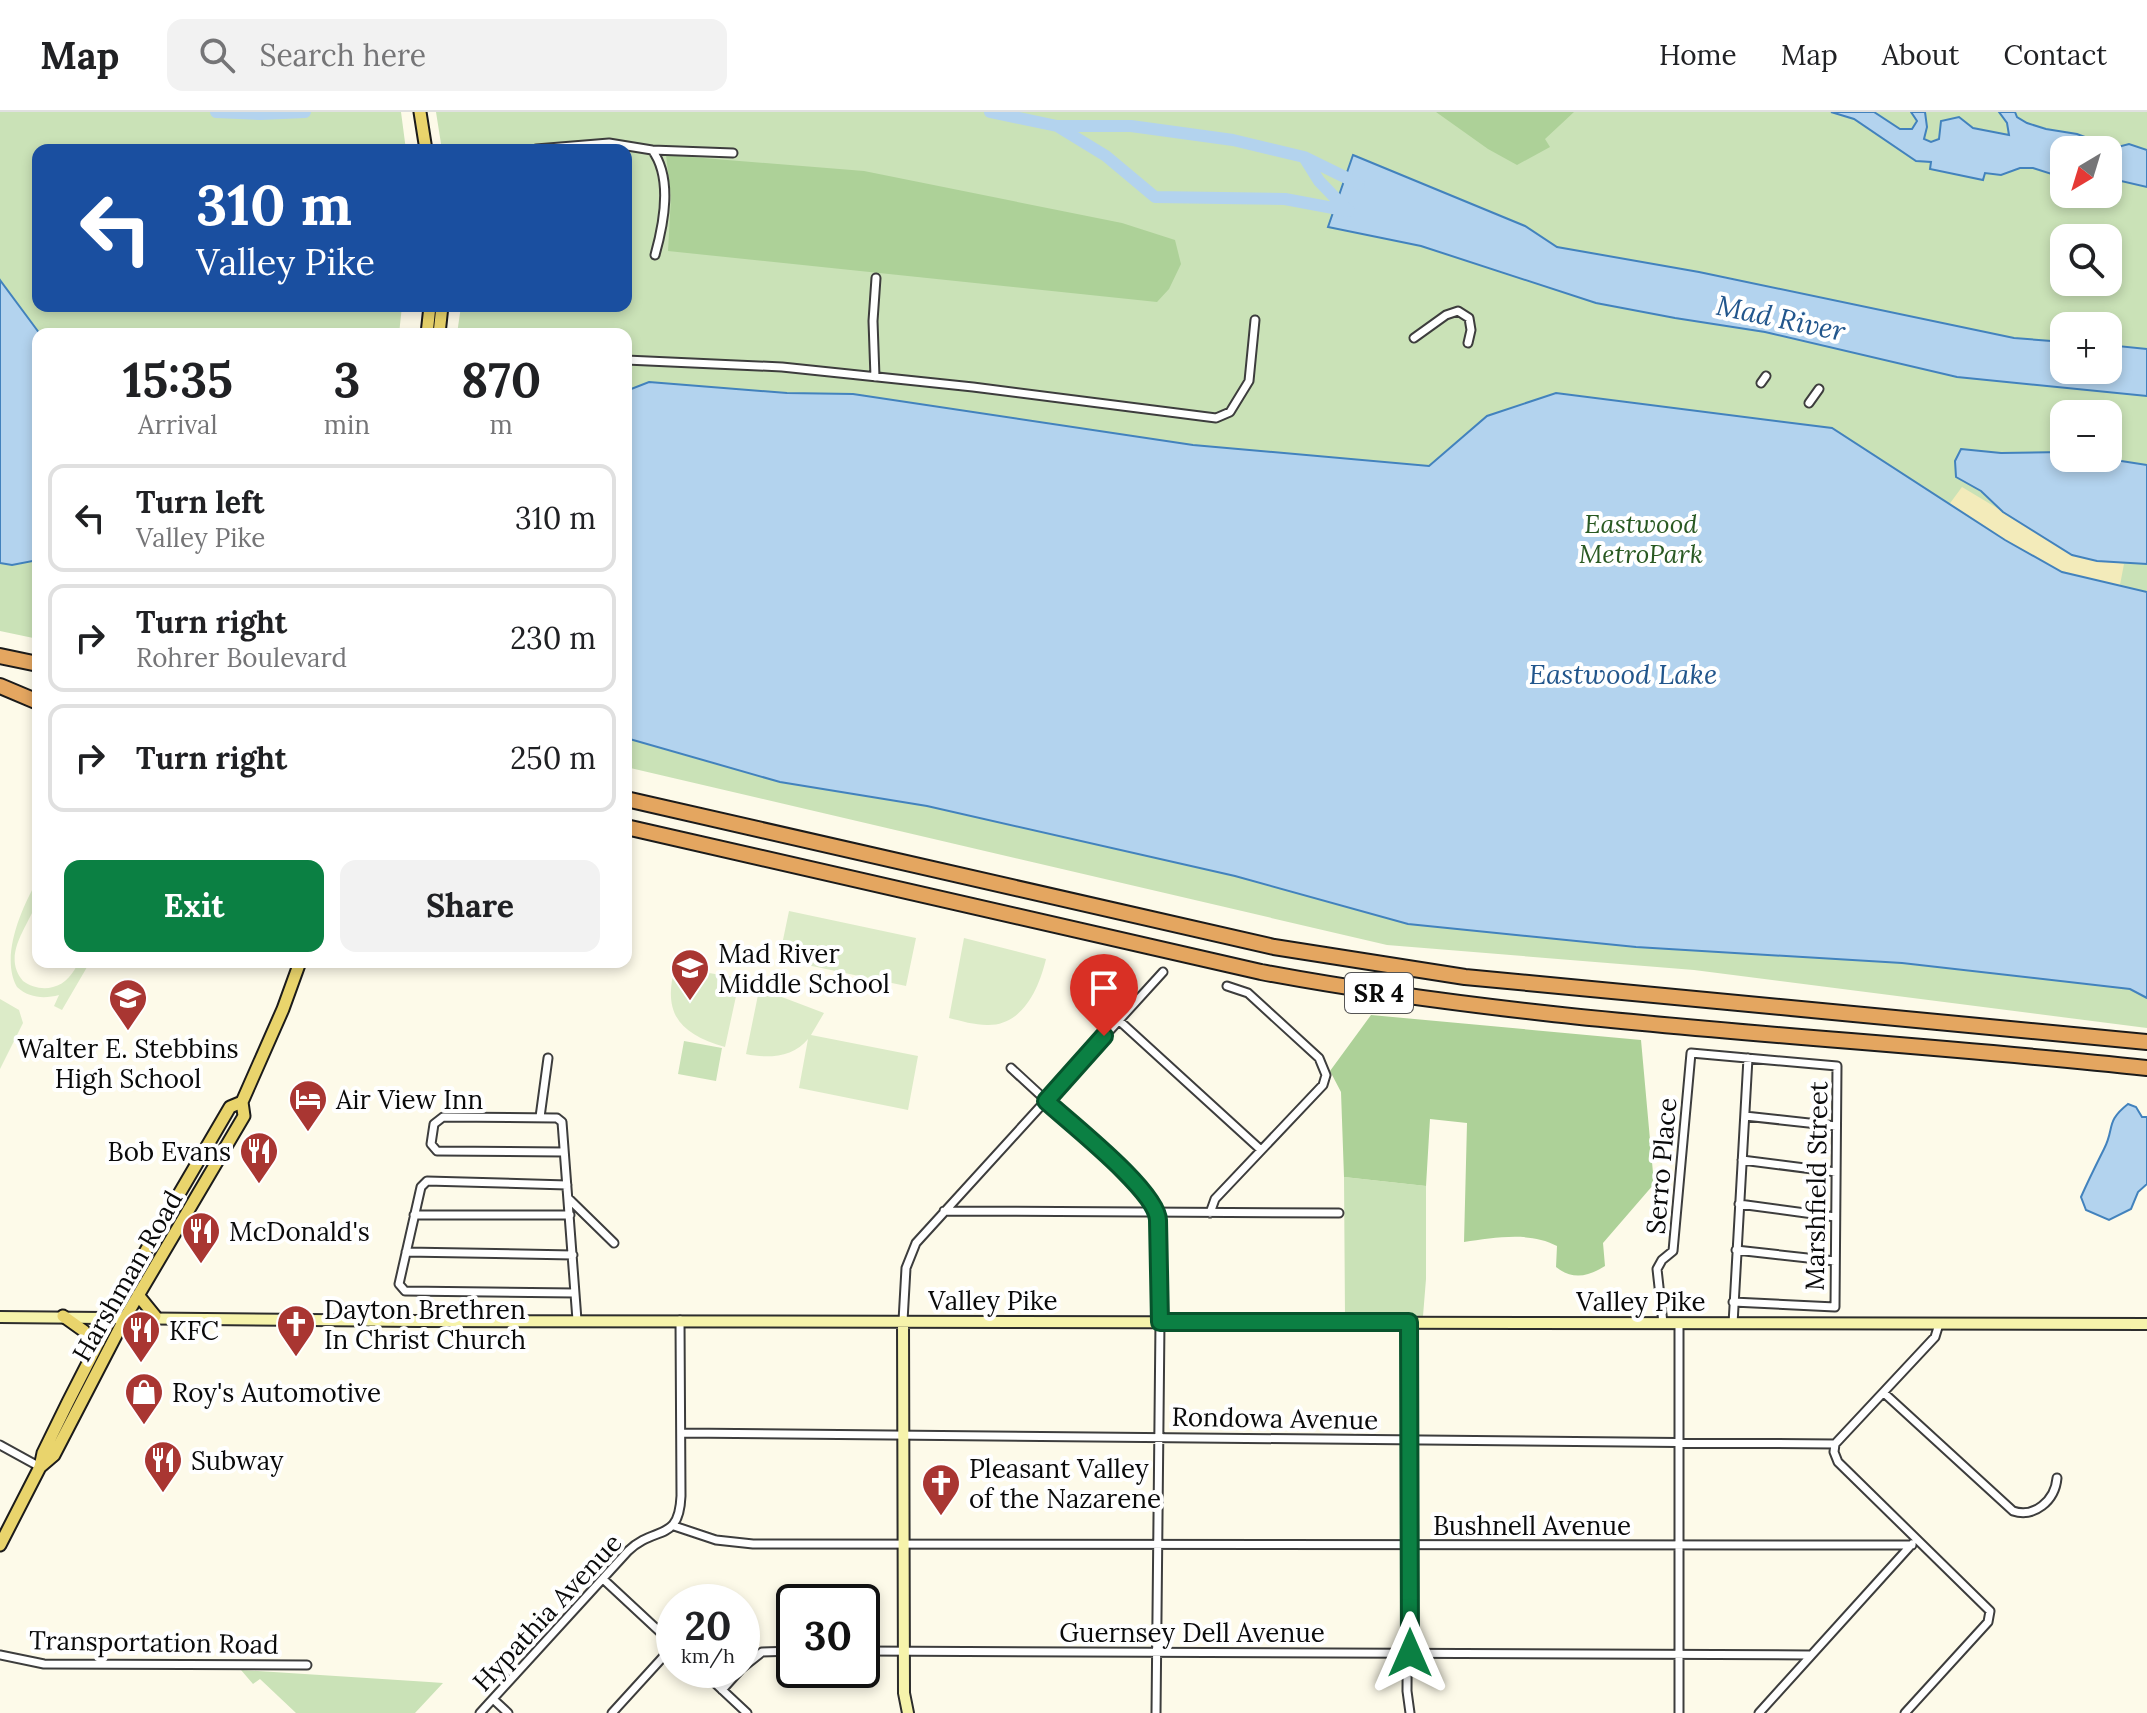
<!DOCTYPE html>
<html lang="en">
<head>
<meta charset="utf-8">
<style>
	body { margin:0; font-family:Lora,serif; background:#f2f2f2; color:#202124; height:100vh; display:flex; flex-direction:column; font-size:30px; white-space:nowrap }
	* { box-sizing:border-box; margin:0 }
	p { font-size:26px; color:#757577 }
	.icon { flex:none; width:44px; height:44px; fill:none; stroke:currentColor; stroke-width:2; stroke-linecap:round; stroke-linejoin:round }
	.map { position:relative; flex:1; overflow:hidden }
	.side { position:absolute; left:32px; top:216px; width:600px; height:640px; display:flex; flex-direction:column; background:#fff; border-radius:16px; box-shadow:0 4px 12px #0003 }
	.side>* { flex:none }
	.hud { position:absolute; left:32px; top:32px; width:600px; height:168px; border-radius:16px; box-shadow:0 4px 12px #0003; background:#1a4fa0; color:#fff; overflow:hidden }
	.needle { width:52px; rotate:218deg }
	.fabs { position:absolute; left:2050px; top:24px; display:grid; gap:16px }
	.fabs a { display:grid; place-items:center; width:72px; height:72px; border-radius:16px; background:#fff; box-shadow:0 4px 12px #0003; font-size:40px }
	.speed { position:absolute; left:656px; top:1472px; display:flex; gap:16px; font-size:40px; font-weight:700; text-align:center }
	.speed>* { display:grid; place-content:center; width:104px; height:104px; border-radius:50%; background:#fff; box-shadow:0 4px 12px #0003; line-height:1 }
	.speed small { font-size:20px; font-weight:400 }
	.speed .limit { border:4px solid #111; border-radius:12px; background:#fff; color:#111 }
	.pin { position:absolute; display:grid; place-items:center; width:68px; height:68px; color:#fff; margin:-82px -34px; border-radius:50% 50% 50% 0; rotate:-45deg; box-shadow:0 0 8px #0007 }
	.pin .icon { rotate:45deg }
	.me { position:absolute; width:88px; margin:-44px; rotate:0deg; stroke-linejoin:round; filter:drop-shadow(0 0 6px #0008) }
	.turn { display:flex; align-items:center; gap:28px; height:168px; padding:0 32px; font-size:36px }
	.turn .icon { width:104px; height:104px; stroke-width:2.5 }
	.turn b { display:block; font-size:56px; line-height:68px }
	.eta { display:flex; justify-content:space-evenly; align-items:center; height:136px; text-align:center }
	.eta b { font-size:48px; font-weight:700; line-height:56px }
	.primary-button { display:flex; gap:16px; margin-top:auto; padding:16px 32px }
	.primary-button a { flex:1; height:92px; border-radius:16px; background:#0b8043; color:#fff; font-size:32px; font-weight:700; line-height:92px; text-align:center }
	.primary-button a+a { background:#f2f2f2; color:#202124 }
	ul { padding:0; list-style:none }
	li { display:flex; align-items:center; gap:24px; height:108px; margin:0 16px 12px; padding:0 16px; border:4px solid #e0e0e0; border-radius:16px }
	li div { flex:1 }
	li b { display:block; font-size:30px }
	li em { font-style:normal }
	header { display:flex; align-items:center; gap:48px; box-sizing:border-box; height:112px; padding:0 40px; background:#fff; border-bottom:2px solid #e0e0e0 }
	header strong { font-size:38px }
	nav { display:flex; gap:44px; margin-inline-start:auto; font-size:28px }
	.search { width:560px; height:72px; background:#f2f2f2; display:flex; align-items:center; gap:20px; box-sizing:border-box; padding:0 28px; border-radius:16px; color:#757577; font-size:30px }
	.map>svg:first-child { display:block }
	.green { fill:#cae2b7; fill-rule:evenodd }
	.forest { fill:#add198 }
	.sand { fill:#f3ebba }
	.pitch { fill:#dcebc8 }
	.water { fill:#b3d3ee; stroke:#4282bd; stroke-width:2 }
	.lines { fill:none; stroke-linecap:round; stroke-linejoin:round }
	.river { stroke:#b3d3ee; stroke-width:12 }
	.street-casing { stroke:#3d3d3d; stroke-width:11 }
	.secondary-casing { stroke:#2c2c2c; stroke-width:14 }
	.primary-casing { stroke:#1b1b1b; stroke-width:15 }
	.highway-casing { stroke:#1b1b1b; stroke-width:18 }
	.street { stroke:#fff; stroke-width:7 }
	.secondary { stroke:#f6f3ab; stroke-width:10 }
	.primary { stroke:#e9d46c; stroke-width:11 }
	.highway { stroke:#e4a660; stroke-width:14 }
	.route-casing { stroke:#07532c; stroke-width:20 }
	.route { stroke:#0b8043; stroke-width:14 }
	.labels { text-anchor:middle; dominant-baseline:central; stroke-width:8; stroke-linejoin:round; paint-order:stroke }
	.shield { fill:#fff; stroke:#545454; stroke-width:2 }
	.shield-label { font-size:24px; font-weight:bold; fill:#0a0a0a }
	.park-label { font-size:26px; font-style:italic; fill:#295922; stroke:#fff }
	.poi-label { font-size:26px; fill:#0a0a0a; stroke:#fff; text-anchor:start }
	.street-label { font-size:26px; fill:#0a0a0a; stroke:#fff }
	.water-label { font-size:28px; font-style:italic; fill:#22568c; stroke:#fff }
</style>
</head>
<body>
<header>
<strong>Map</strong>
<div class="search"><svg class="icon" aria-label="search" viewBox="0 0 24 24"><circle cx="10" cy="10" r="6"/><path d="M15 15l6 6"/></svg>Search here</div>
<nav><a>Home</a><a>Map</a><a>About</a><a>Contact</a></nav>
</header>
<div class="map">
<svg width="2147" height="1601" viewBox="0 0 2147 1601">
	<rect width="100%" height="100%" fill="#fdfae9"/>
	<path class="green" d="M0,0h401l5,38h-368v156h364l-3,28h-361v305l-38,-8z
		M436,0h1711v916l-453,-58 -307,-25 -761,-178v-433h-169l4,-28h165v-156h-184zM2064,38h44v44h-44zM2064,126h44v44h-44zM2064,214h44v44h-44zM2064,302h44v44h-44z
		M684,929l38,7 -6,33 -38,-7z
		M1344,1065l82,9v93l-3,37h-78z
		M241,1558l188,12 14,1 -28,30h-119l-36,-34 -7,5z"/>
	<path class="forest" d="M1436,0h138l-29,27 5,8 -33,18 -29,-16z
		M666,43l198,16 258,52 53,17 6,24 -12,25 -12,13 -489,-51 3,-54z
		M1371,903l270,25 13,144 -51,59 2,23c-17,11 -33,14 -49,1l1,-21c-28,-15 -63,-8 -93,-4l3,-119 -37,-4 -4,67 -82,-9 -3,-85 -11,-21z"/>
	<path class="sand" d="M1962,375l100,60 17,8 45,9 -5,26 -39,-10 -35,-16 -97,-58z"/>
	<path class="pitch" d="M38,767c0,5 1,13 0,19 -7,26 -38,56 -15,83 8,6 20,9 30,6 13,-3 20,-14 26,-25h11l-28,48 -8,-4 5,-11c-15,4 -30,3 -42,-8 -17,-30 4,-78 21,-108z
		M789,799l127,27 -10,48 -127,-27z
		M964,826l82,21c-7,29 -23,67 -59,66 -12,0 -26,-4 -38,-7z
		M675,855l57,10 6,10 -13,60c-45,-13 -63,-33 -50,-80z
		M766,879l58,22 -13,22 107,21 -10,54 -109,-22 9,-49c-14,18 -40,20 -62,15l12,-59z
		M0,887l19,11 4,13 -23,46z"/>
	<path class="water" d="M1831,0h43l26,17h12l5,-8 -6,-9h14l2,15 -3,12 7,3 8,-3 2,-18 18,-4 14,11 36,7 -2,-12 -8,-11h16l2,5 10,6 19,6 31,5 37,14 15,-4 18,6v37l-39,-9v-28h-44v28l-31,-10h-13l-19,7 -16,-2 -2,7 -53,-11 1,-7 -15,-1 -62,-42z
		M1353,43l172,71 32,21 142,25 315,66 50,4v28h44v-25l39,4v47l-190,-19 -192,-45 -90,-14 -79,-15 -175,-57 -93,-19z
		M0,168l40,54 -2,226 -26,5 -12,-2z
		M649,270l138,11 66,1 340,51 236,21 58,-50 69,-23 276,35 173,112 57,32 85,20v406l-17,-9 -228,-26 -266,-16 -228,-23 -173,-48 -308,-70 -147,-24 -154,-44v-347z
		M1961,337l40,4 63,-1v6h38l45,7v99l-50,-3 -25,-6 -69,-43 -22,-21 -25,-14 -1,-16z
		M2128,992l8,3 6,10h5v67l-9,8 -7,17 -22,11 -23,-10 -5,-13c7,-16 15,-32 23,-48 11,-21 1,-27 24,-45z"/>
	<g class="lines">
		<path class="river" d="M216,0l44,2 45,-2
			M990,0l67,14 49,30 49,41 130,2 64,12
			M1057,14h74l102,14 71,17 15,24 29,30
			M1304,45l55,27"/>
		<g class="street-casing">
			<path id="street" d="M536,37l73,-6 43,7c21,28 12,73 3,105
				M652,38l81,3
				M1414,226l32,-23 12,-4 11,7 2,12 -3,13
				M626,248l156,7 191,20 243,31 14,-6 19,-31 6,-61
				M875,265l-2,-56 3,-43
				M1761,271l5,-7
				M1809,291l10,-14
				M1102,893l159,145
				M1011,956l116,107 24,24 7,13 2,110 -4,391
				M1745,1004l91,10
				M540,1005l8,-59
				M564,1040l-127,-1 -6,-7 3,-20 9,-7 114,1 5,4 15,198
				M1742,1048l94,12
				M567,1073l-140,-4 -6,6 -22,97 6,7 170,2
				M568,1086l46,45
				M1739,1092l96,13
				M944,1099l395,2
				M1210,1101l5,-14 108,-114 3,-10 -7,-17 -71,-65 -21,-7
				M414,1103h156
				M1736,1138l99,11
				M406,1140l167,3
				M903,1209l3,-53 10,-25 247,-271
				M1409,1210l-2,369 3,22
				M1663,1211l-6,-54 5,-9 11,-9 18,-198 146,13 -2,241 -102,-5
				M1679,1211v390
				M1733,1212l15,-266
				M1884,1281l129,118c21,7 42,-10 44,-33
				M681,1321l1154,11
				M1835,1332l-1,8 4,10 152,149 -2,11 -83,91
				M1835,1332l100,-107 4,-13
				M0,1333l40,22
				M674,1414l42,14 37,4 1159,1
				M603,1467l71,66
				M862,1539l948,4
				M0,1543l44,9 263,1
				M742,1556l20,-16 32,-1
				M701,1558l46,43
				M722,1578l18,-20
				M493,1587l15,14
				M480,1601l148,-162c27,-26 51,-8 53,-55l-1,-176
				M612,1601l62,-68
				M1759,1601l153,-169"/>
		</g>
		<g class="secondary-casing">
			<path id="secondary" d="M0,1205l418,4 1729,3
				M903,1209l1,372 4,20"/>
		</g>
		<g class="primary-casing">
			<path id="primary" d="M420,0l6,38
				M427,222l3,-28
				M439,222l3,-28
				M138,1183l17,21
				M63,1204l21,15 10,19
				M40,1355l14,-12 72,-139 118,-200 -2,-14 41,-93 17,-47
				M0,1433l40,-78 3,-14 25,-51 73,-143 89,-152 12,-5"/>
		</g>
		<g class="highway-casing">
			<path id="highway" d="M0,544l38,8
				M0,574l38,16
				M626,687l648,148 191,30 682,65
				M626,715l635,145c292,55 591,64 886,96"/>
		</g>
		<use href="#street" class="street"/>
		<use href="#secondary" class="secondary"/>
		<use href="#primary" class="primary"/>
		<use href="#highway" class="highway"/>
	</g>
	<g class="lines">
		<g class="route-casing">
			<path id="route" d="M1104,924l-58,65c24,22 111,90 112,119l2,102h249l1,331"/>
		</g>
		<use href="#route" class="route"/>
	</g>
	<defs>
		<g id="school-pin" transform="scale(2)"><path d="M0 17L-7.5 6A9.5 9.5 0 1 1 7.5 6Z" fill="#a93632" stroke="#fff"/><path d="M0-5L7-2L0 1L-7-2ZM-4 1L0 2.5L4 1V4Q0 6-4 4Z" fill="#fff"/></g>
		<g id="hotel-pin" transform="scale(2)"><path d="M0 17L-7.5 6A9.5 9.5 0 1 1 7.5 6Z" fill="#a93632" stroke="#fff"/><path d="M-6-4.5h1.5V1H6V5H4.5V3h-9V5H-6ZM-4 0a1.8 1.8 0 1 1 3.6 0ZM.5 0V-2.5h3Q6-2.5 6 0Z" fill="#fff"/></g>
		<g id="restaurant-pin" transform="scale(2)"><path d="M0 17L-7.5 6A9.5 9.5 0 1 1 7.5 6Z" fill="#a93632" stroke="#fff"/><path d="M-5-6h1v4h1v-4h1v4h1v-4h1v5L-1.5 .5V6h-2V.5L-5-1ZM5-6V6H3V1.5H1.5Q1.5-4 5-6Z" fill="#fff"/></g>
		<g id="church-pin" transform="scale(2)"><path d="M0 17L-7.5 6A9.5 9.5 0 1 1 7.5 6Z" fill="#a93632" stroke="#fff"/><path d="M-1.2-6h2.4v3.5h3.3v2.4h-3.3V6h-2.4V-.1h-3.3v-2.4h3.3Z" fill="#fff"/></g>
		<g id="shop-pin" transform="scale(2)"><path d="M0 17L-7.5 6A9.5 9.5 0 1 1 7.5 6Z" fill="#a93632" stroke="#fff"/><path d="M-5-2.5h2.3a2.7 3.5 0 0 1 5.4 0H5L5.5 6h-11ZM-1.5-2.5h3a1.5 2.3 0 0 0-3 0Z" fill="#fff"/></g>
	</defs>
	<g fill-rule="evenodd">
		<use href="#school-pin" x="690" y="856"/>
		<use href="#school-pin" x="128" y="886"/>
		<use href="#hotel-pin" x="308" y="987"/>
		<use href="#restaurant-pin" x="259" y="1039"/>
		<use href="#restaurant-pin" x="201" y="1119"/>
		<use href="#church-pin" x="296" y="1212"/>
		<use href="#restaurant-pin" x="141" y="1218"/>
		<use href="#shop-pin" x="144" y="1280"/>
		<use href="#restaurant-pin" x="163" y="1348"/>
		<use href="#church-pin" x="941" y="1371"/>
	</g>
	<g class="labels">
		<rect class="shield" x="1345" y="861" width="68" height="40" rx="6"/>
		<g class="shield-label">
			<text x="1379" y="881">SR 4</text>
		</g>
		<g class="park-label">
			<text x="1641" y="411">Eastwood<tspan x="1641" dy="30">MetroPark</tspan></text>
		</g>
		<g class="poi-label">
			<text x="718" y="841">Mad River<tspan x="718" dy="30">Middle School</tspan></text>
			<text x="128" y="936" text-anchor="middle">Walter E. Stebbins<tspan x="128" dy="30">High School</tspan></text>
			<text x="336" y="987">Air View Inn</text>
			<text x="231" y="1039" text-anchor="end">Bob Evans</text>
			<text x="229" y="1119">McDonald's</text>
			<text x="324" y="1197">Dayton Brethren<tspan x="324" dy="30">In Christ Church</tspan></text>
			<text x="169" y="1218">KFC</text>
			<text x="172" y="1280">Roy's Automotive</text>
			<text x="191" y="1348">Subway</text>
			<text x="969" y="1356">Pleasant Valley<tspan x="969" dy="30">of the Nazarene</tspan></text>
		</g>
		<g class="street-label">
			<text transform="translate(1661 1054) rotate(-85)">Serro Place</text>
			<text transform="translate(1816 1074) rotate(-89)">Marshfield Street</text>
			<text transform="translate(127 1164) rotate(-60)">Harshman Road</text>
			<text x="993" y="1188">Valley Pike</text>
			<text x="1641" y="1189">Valley Pike</text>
			<text transform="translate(1275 1306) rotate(1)">Rondowa Avenue</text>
			<text x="1532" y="1413">Bushnell Avenue</text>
			<text transform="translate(547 1500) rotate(-47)">Hypathia Avenue</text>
			<text x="1192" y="1520">Guernsey Dell Avenue</text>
			<text transform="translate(154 1530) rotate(1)">Transportation Road</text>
		</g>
		<g class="water-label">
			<text transform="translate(1781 206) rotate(12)">Mad River</text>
			<text x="1623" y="562">Eastwood Lake</text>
		</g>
	</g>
</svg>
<div class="fabs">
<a><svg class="needle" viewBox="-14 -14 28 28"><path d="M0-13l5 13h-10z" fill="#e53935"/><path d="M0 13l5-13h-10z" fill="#757577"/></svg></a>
<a><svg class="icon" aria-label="search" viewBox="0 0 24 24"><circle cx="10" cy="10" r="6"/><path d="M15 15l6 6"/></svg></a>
<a>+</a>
<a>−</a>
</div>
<div class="speed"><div>20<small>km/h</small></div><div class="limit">30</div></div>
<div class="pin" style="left:1104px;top:924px;background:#d93025"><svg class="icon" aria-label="arrive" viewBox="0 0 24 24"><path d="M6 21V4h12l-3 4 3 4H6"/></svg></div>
<svg class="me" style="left:1410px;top:1541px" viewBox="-20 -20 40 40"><path d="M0-17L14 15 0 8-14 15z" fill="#0b8043" stroke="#fff" stroke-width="4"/></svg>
<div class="hud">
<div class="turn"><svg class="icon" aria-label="left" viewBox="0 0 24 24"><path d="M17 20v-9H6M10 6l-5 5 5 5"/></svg><div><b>310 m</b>Valley Pike</div></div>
</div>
<section class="side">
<div class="eta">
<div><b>15:35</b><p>Arrival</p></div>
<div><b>3</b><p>min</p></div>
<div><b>870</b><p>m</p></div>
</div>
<ul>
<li><svg class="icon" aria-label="left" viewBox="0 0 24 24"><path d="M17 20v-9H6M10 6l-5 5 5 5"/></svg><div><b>Turn left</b><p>Valley Pike</p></div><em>310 m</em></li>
<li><svg class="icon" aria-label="right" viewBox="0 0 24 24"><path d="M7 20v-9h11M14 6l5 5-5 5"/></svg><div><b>Turn right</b><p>Rohrer Boulevard</p></div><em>230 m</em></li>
<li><svg class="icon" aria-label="right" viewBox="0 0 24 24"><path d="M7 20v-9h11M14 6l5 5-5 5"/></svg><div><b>Turn right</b></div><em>250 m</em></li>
</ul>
<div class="primary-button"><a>Exit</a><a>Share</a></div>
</section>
</div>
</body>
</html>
